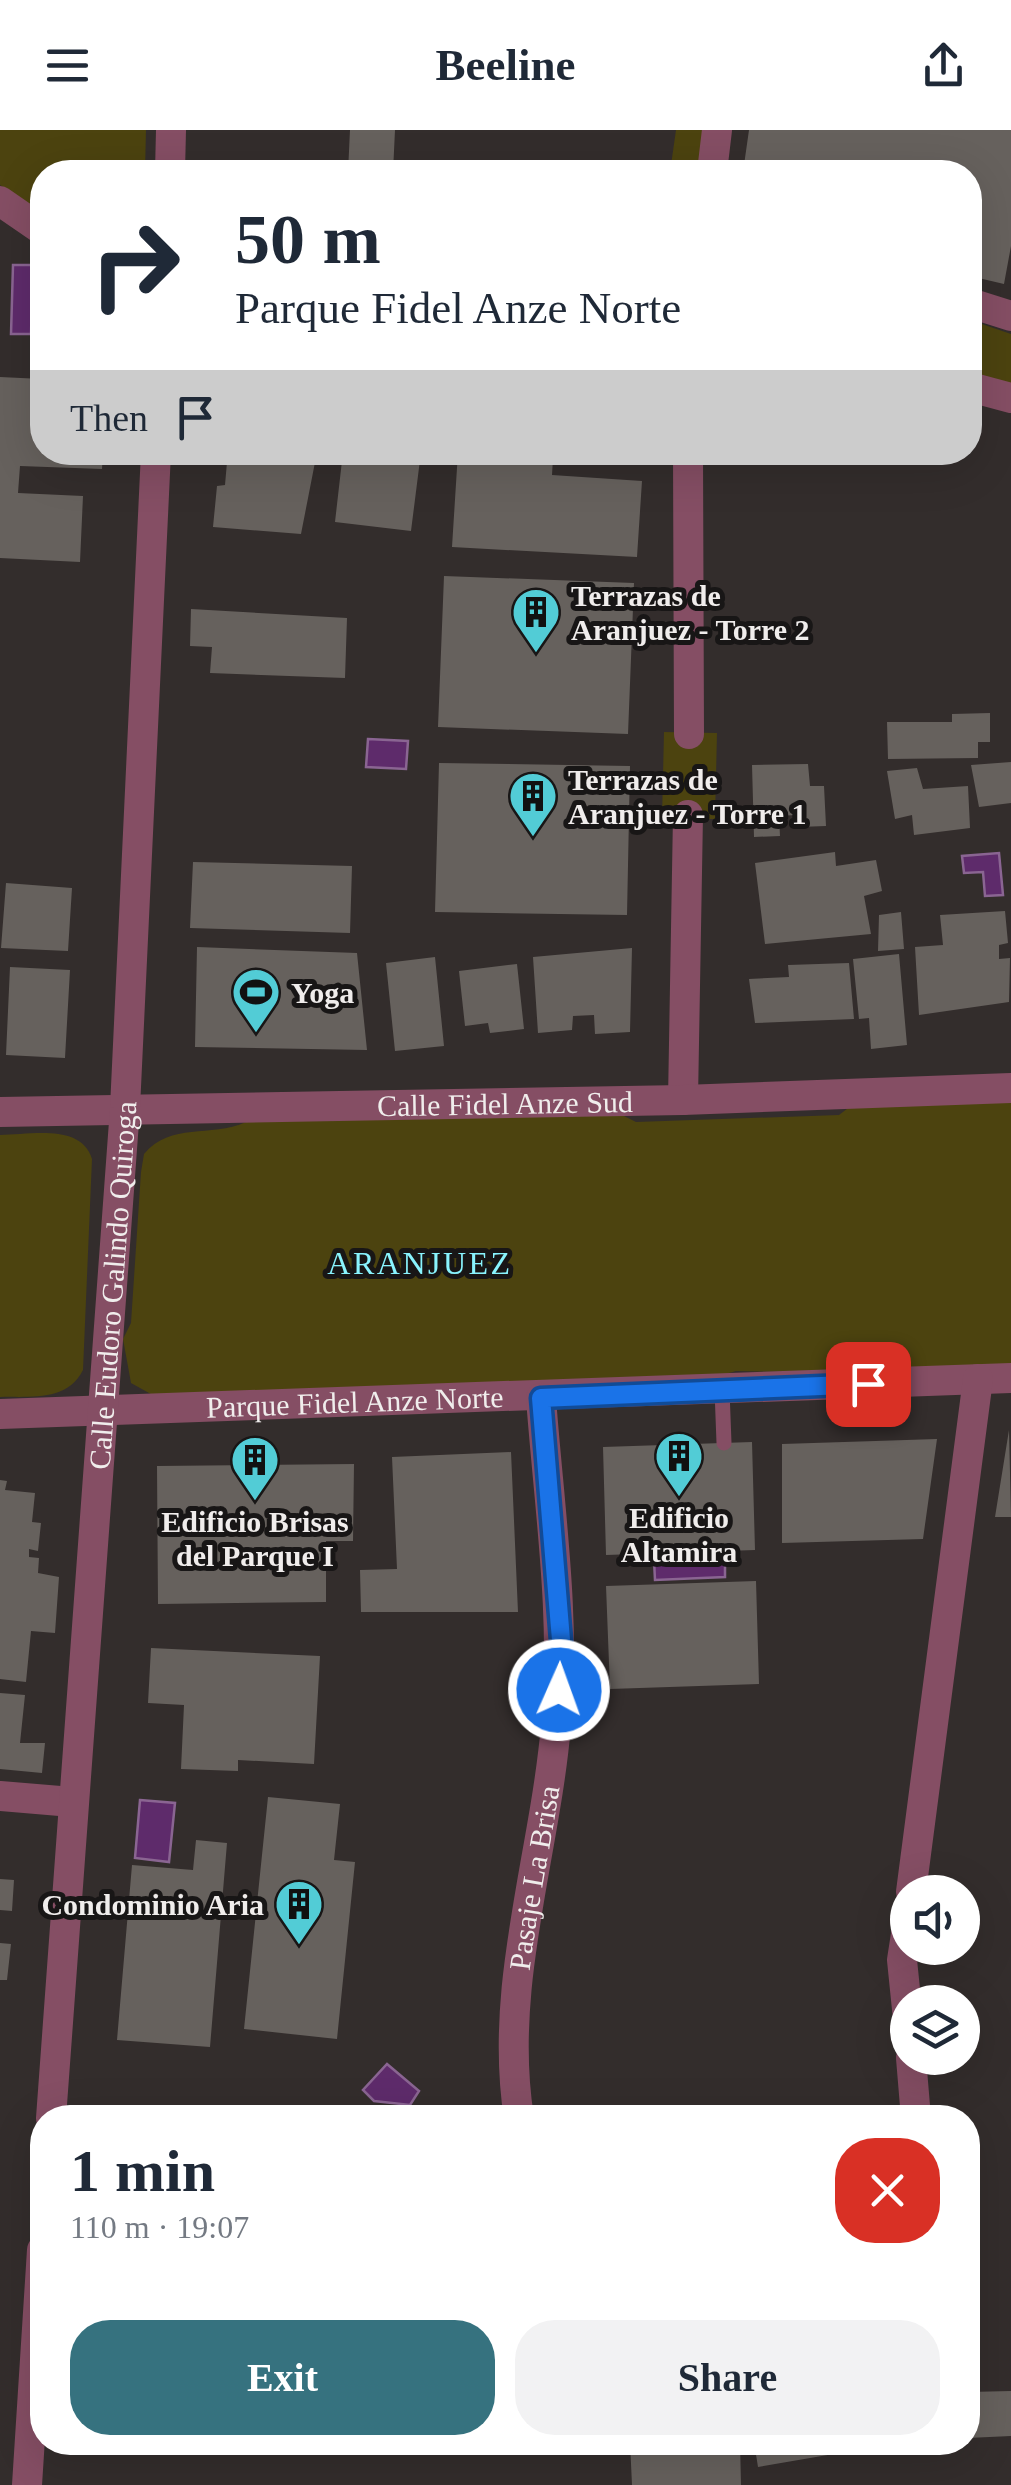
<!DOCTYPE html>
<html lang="en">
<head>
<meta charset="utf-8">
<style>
	body { margin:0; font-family:"Times New Roman",serif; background:#f2f2f3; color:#1f2937; height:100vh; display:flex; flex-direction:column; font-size:38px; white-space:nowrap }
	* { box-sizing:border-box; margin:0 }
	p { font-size:32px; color:#747a83 }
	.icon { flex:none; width:55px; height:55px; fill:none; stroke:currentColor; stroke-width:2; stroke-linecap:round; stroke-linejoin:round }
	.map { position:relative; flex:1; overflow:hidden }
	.drawer { position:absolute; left:30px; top:1975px; width:950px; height:350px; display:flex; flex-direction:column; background:#fff; border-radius:40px; box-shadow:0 10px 40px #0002 }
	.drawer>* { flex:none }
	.hud { position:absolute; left:30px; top:30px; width:952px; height:305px; border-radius:40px; box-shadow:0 10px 40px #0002; background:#fff; color:#1f2937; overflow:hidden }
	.tools { position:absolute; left:890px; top:1745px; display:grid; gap:20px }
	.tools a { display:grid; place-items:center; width:90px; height:90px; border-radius:50%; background:#fff; box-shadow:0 10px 40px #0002; font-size:50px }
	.pin { position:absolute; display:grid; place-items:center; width:85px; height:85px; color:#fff; margin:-42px; border-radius:20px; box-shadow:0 5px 15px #0006 }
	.me { position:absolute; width:110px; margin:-55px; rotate:2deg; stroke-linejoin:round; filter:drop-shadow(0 0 8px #0008) }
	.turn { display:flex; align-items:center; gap:35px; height:210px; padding:0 40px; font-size:45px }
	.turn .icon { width:130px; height:130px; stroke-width:2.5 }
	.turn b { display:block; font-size:70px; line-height:85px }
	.then { display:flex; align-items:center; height:95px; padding:0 40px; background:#0003; gap:20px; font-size:38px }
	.round { display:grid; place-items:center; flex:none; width:105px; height:105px; border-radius:40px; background:#f2f2f3 }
	.summary { display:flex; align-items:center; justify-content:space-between; height:170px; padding:0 40px }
	h1 { font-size:60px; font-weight:700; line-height:75px }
	.primary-button { display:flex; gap:20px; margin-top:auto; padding:20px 40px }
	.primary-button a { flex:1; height:115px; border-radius:40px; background:#36727f; color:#fff; font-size:40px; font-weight:700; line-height:115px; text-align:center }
	.primary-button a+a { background:#f2f2f3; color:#1f2937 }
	header { display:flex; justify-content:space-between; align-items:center; height:130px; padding:0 40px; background:#fff; font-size:45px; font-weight:700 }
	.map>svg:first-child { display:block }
	.green { fill:#4c430f }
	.water { fill:#5e2b6b; stroke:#8a6592; stroke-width:2.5 }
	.building { fill:#66615d }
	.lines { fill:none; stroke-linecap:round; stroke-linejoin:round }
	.lane { stroke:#854e64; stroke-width:15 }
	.street { stroke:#854e64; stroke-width:30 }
	.route-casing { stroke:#114b97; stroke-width:25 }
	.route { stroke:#1a73e8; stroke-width:18 }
	.labels { text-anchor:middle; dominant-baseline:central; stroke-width:10; stroke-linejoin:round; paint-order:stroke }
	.poi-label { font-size:30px; font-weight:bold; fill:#f0edec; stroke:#181616; text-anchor:start }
	.street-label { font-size:30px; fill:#f0edec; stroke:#181616 }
	.neighbourhood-label { font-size:32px; letter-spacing:2.5px; fill:#89f4fe; stroke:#181616 }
</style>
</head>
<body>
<header><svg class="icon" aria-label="menu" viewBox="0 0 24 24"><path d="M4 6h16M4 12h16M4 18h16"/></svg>Beeline<svg class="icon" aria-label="share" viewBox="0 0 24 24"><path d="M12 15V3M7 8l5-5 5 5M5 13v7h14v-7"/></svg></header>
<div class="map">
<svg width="1011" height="2355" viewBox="0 0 1011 2355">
	<rect width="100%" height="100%" fill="#332d2c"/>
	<path class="green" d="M0,0h146l-1,42h-103v41l-42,-28z
		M676,0h29l-6,42h-29z
		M970,190l41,14v51l-41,-11z
		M664,602l53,1 -2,86h-53z
		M1011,962v284l-275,-5 -24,7 -554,20 -27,-15 -8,-44 8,-16 10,-151 3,-18c27,-32 66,-16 102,-32l368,-11 22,11 203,-7 21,-16z
		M0,1005c30,0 81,-12 92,24l-9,211c-16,32 -52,26 -83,27z"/>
	<path class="water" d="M13,135h20l-2,69h-20z
		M368,609l40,2 -2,28 -40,-2z
		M999,723l4,42 -18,1 -2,-24 -19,1 -2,-17z
		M725,1427v20l-70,3 -1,-20z
		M140,1670l35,3 -6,59 -34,-4z
		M387,1934l32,27 -9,14 -36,-4 -11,-11z"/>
	<path class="building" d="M350,0h45l-2,42h-45z
		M749,0h262v116l-7,38 -34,-8v-104h-227z
		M0,247l42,2v73h61l-1,17 -82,-3 -2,27 65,3 -3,66 -80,-4z
		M220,322h97l-16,82 -88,-7 4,-41 8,-1 2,-23 -9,-2z
		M343,322h78l-10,79 -76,-9z
		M458,322l95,6 -1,17 90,6 -5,76 -185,-10z
		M444,446l190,7 -6,151 -190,-7z
		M191,479l156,9 -2,60 -135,-5 2,-26 -22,-1z
		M990,583v29h-12v16l-90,1 -1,-37h65v-8z
		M1011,632v41l-32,4 -8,-42z
		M439,633l191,3 -3,149 -192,-3z
		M808,634l2,22h14l2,40 -27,1 -3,-12 -17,1 1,20 -26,1 -2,-72z
		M917,638l6,21 45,-3 2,42 -56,7 -2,-20 -17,4 -8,-48z
		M835,722l1,14 40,-6 6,31 -18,5 7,38 -106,10 -10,-81z
		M193,732l159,4 -2,67 -160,-5z
		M6,753l66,5 -4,63 -67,-3z
		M1005,781l3,32 -9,2v14l11,-1 -1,44 -90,13 -4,-68 28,-2 -3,-30z
		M901,782l3,37 -26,2 1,-36z
		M197,817l160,6 10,97 -172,-3z
		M632,818l-2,84 -35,2 -1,-19 -21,1 -1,14 -34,3 -5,-76z
		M899,824l8,91 -36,4 -2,-31 -10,1 -6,-60z
		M435,827l9,89 -49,5 -9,-88z
		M849,833l5,56 -99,4 -6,-44 40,-2 -1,-12z
		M517,834l7,65 -34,4 -2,-10 -23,3 -6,-55z
		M10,837l60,3 -5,88 -59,-3z
		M1009,1300l2,87h-16z
		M937,1309l-14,100 -141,4v-99z
		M752,1312l3,108 -149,5 -3,-108z
		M511,1322l7,160h-157l-1,-42 37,-1 -5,-112z
		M354,1334l-1,77h-27v61l-168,2 -1,-138z
		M0,1350l7,1 -2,9 30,3 -3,29 9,1 -3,28 -9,-2v8l10,1 -1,15 21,4 -4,56 -24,-2 -5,51 -26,-3z
		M756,1451l3,103 -149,5 -4,-103z
		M151,1518l169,8 -6,108 -76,-4v11l-57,-2 3,-64 -36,-2z
		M0,1563l25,2 -5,48h25l-3,30 -42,-4z
		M268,1667l72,7 -6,56 21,2 -18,177 -93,-10z
		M196,1710l31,3 -17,204 -93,-7 15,-175 61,5z
		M0,1749l14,1 -2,31 -12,-1z
		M0,1813l11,1 -4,36h-7z
		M1011,2261v45l-43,2v-46z
		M630,2312h110l1,43h-109z
		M754,2312h132v3l-128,22z"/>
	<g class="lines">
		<path class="lane" d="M722,1260l2,53"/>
		<g class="street">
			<path d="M170,42l1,-42"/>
			<path d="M712,42l5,-42"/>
			<path d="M0,71l42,29"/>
			<path d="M970,173l41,13"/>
			<path d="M970,257l41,11"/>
			<path d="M688,322l1,282"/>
			<path d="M683,970l5,-285"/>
			<path id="s1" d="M0,982l683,-12 328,-12"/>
			<path id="s2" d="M0,1284l1011,-36"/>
			<path d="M0,1666l72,6"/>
			<path d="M911,1762l67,-513"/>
			<path d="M908,1791l-6,39 6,59"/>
			<path d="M911,1928l5,60"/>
			<path id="s3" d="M51,1988l74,-1010 31,-656"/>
			<path id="s4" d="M519,1988c-21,-132 26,-263 37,-393 10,-109 -7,-218 -15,-327"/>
			<path d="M27,2355l15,-235"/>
		</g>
	</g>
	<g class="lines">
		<g class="route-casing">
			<path id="route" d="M559,1560l3,-38 -21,-254 327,-14"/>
		</g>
		<use href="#route" class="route"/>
	</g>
	<defs>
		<g id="building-pin" transform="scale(2.5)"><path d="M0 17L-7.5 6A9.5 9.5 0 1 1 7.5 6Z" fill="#52ccd6" stroke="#181616"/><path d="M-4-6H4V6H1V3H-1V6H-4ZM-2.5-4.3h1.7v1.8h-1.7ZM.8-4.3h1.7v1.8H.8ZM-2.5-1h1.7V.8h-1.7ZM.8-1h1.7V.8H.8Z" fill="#111"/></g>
		<g id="stadium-pin" transform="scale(2.5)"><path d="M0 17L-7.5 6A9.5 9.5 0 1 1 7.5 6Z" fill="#52ccd6" stroke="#181616"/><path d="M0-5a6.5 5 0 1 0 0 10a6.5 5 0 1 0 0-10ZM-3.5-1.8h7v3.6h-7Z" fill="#111"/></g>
	</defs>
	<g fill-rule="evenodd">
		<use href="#building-pin" x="536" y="482"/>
		<use href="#building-pin" x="533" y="666"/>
		<use href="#stadium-pin" x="256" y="862"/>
		<use href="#building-pin" x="679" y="1326"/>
		<use href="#building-pin" x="255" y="1330"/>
		<use href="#building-pin" x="299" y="1774"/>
	</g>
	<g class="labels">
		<g class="poi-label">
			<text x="571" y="465">Terrazas de<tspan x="571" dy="34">Aranjuez - Torre 2</tspan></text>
			<text x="568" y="649">Terrazas de<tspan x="568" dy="34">Aranjuez - Torre 1</tspan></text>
			<text x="291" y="862">Yoga</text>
			<text x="679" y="1387" text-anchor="middle">Edificio<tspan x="679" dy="34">Altamira</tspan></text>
			<text x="255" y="1391" text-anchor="middle">Edificio Brisas<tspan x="255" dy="34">del Parque I</tspan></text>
			<text x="264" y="1774" text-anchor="end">Condominio Aria</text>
		</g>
		<g class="street-label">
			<text stroke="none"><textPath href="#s1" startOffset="505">Calle Fidel Anze Sud</textPath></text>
			<text stroke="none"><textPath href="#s3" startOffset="835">Calle Eudoro Galindo Quiroga</textPath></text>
			<text stroke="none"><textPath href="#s2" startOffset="355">Parque Fidel Anze Norte</textPath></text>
			<text stroke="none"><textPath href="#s4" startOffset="242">Pasaje La Brisa</textPath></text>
		</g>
		<g class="neighbourhood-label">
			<text x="420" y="1133">ARANJUEZ</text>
		</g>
	</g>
</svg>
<div class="tools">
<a><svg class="icon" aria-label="sound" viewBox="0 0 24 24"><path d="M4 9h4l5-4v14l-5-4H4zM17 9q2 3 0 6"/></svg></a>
<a><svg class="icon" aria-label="layers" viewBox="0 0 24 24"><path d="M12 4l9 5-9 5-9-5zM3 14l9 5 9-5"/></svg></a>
</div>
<div class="pin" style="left:868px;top:1254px;background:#d93025"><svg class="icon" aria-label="arrive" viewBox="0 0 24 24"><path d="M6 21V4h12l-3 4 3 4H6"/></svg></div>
<svg class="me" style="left:559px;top:1560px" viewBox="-20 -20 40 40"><circle r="17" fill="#1a73e8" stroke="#fff" stroke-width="3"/><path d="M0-11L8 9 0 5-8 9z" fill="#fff"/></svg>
<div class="hud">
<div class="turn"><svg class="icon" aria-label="right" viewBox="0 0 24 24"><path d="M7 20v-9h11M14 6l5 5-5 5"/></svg><div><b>50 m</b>Parque Fidel Anze Norte</div></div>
<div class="then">Then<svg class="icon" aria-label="arrive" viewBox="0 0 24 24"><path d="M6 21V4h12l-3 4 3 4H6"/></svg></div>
</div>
<section class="drawer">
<div class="summary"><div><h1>1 min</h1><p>110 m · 19:07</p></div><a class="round" style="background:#d93025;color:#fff"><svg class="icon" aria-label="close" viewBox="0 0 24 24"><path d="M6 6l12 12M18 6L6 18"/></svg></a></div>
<div class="primary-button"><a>Exit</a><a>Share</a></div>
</section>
</div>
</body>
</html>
